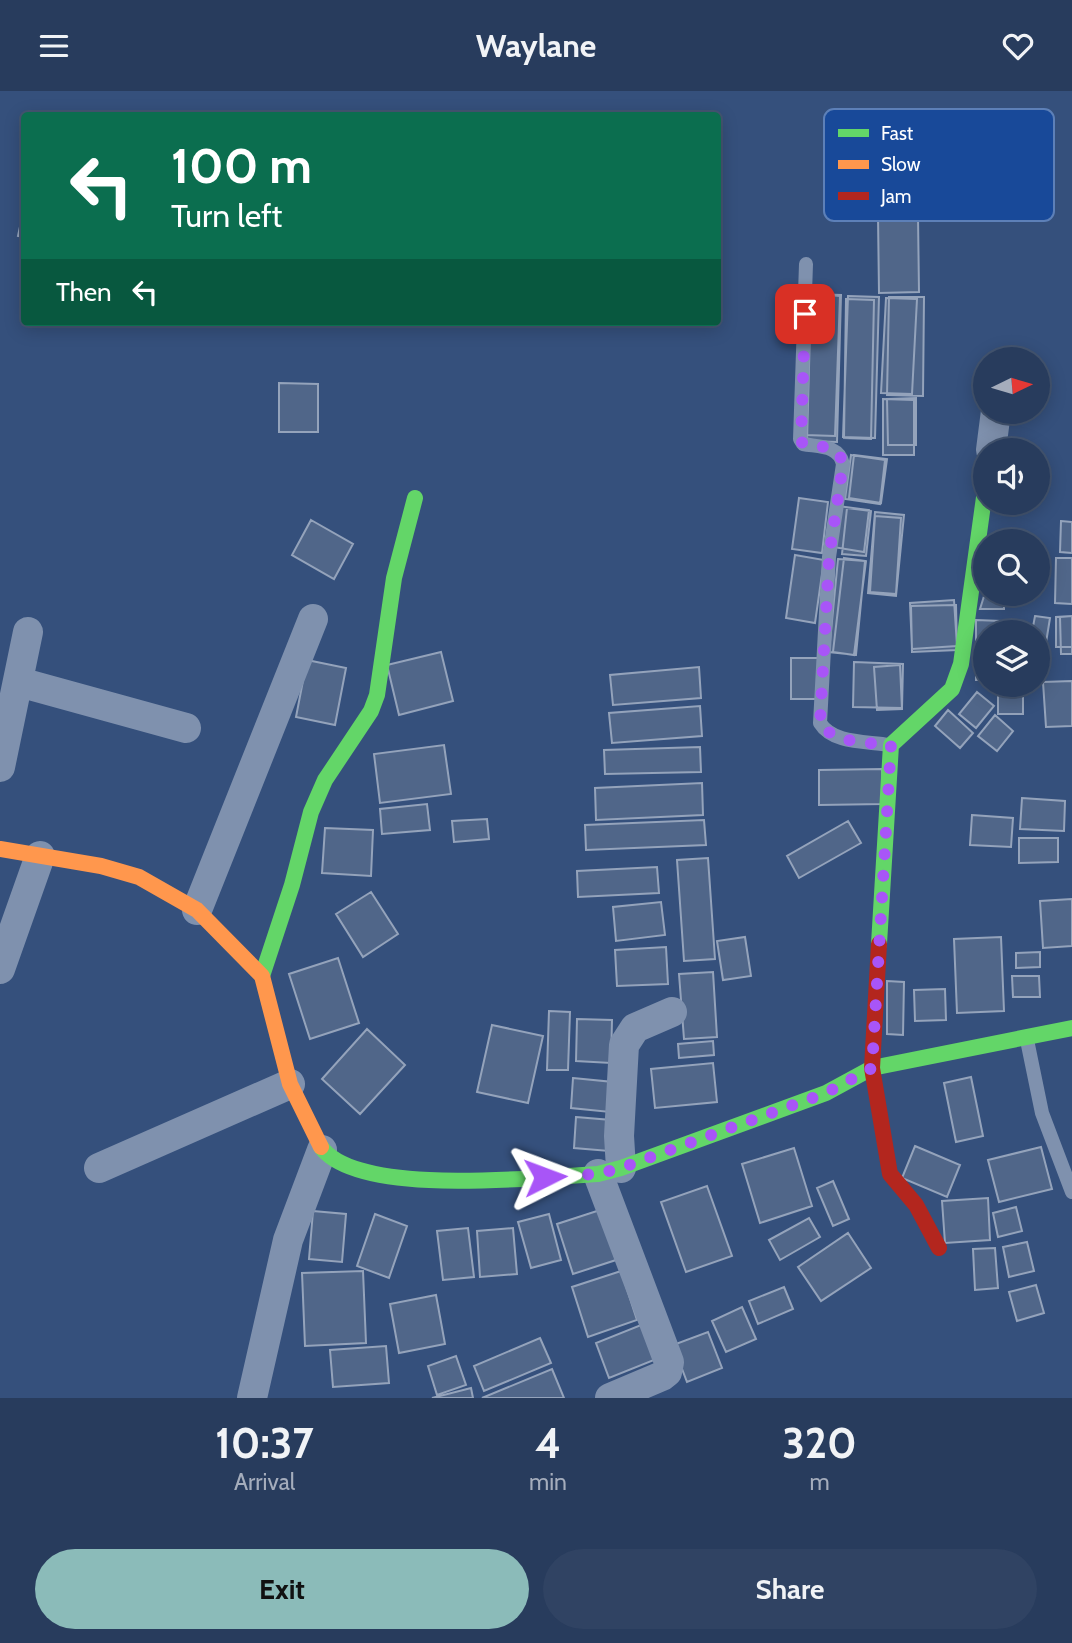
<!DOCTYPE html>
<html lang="en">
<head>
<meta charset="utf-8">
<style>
	body { margin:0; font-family:Cabin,sans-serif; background:#304363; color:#f1f3f6; height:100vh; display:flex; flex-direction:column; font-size:26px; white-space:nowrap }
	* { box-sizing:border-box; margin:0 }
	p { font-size:23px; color:#a5adbc }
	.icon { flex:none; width:38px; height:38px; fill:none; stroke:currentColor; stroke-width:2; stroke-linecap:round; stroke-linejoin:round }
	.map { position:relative; height:1307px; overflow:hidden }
	.drawer { display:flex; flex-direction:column; background:#283c5d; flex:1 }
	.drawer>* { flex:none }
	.guide { position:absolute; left:21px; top:21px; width:700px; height:214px; border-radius:7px; box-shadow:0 4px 18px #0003,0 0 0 2px #445672; background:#0b6e4f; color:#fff; overflow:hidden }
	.needle { width:46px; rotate:85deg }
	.fabs { position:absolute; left:973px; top:256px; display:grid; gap:14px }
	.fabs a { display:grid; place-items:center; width:77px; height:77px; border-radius:50%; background:#283c5d; box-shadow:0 4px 18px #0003,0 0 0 2px #445672; font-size:35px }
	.pin { position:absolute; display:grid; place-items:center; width:60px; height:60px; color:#fff; margin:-30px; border-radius:14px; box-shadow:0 4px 10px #0006 }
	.me { position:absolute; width:77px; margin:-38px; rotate:87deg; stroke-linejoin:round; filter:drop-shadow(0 0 5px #0008) }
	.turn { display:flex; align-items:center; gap:24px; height:147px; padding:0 35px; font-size:32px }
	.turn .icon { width:91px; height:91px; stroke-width:2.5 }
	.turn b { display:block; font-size:49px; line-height:60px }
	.then { display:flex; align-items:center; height:66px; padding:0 35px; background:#0003; gap:14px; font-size:26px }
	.eta { display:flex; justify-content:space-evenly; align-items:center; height:119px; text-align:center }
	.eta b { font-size:42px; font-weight:700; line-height:49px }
	.primary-button { display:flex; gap:14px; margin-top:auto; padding:14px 35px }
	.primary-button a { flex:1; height:80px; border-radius:42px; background:#8bbbb9; color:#111; font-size:28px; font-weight:700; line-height:80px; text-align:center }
	.primary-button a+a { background:#304363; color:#f1f3f6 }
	header { display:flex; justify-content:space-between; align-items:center; height:91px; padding:0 35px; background:#283c5d; font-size:32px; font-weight:700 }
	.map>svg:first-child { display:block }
	.building { fill:#506689; stroke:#94a3bb; stroke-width:2 }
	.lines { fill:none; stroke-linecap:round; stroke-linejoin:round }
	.lane { stroke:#7f91ae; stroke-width:14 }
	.street { stroke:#7f91ae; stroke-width:30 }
	.fast { stroke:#63d668; stroke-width:16 }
	.slow { stroke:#ff974d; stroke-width:16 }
	.jam { stroke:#b3261e; stroke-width:16 }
	.route { stroke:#a855f7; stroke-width:12; stroke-dasharray:0 21.6 }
	.key { fill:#184999; stroke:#5d80b8; stroke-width:2 }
	.key-label { font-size:19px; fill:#fff }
</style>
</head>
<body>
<header><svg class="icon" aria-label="menu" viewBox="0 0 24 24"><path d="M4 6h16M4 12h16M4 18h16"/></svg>Waylane<svg class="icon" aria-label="heart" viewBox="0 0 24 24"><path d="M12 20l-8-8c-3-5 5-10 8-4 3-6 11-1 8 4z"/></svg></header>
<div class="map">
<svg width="1072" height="1307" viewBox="0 0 1072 1307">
	<rect width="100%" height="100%" fill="#35507c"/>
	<path class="building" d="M24,117v29l-6,-1z
		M878,125h40l1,76 -40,1z
		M811,203l29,2 -5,140 -30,-1z
		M811,203l30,1 -4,147 -30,-1z
		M848,205l31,1 -4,141 -32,-1z
		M889,206h35l-1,99 -36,-1z
		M886,207l31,1 -5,95 -31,-1z
		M846,208l28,1 -3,139 -27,-1z
		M279,292l39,1v48h-39z
		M916,307v47h-28l-1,-46z
		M883,308l31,1v55h-31z
		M851,364l34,5 -5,44 -35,-5z
		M854,364l33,4 -6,44 -32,-5z
		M799,407l29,4 -6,51 -30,-4z
		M838,415l31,4 -5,42 -31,-5z
		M847,417l24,3 -5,45 -24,-2z
		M875,421l29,3 -8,81 -28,-3z
		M875,425l26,2 -5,76 -26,-2z
		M311,429l42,24 -19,35 -42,-24z
		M1061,430l11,1v31l-12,-1z
		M795,464l29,5 -9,63 -29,-5z
		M844,467l22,3 -12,94 -21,-3z
		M1056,467h16v46l-17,-1z
		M838,468l27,2 -9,94 -27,-3z
		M985,502h19v16h-24z
		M954,509l3,46 -45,3 -2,-46z
		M956,514l1,45 -45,2 -1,-46z
		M1035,525l15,2 -6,37 -6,-1v-22h-6z
		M1072,525v38h-11l-1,-37z
		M1072,525v31h-16v-30z
		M976,529l25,1v11h-16v48h-9z
		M441,561l12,49 -54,14 -12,-50z
		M791,567h28v41h-28z
		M307,569l39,8 -11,57 -39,-8z
		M854,571l49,2 -1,44 -49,-1z
		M900,574l2,44 -25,1 -3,-43z
		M699,576l2,31 -88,7 -3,-30z
		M1072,590v45l-26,1 -3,-45z
		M998,593h25v30h-25z
		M977,601l17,14 -18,22 -17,-14z
		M700,615l2,30 -90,7 -3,-30z
		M948,619l25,23 -13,15 -25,-22z
		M995,624l18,16 -16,20 -19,-15z
		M444,654l7,49 -71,9 -6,-49z
		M700,656l1,25 -96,2 -1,-24z
		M882,678l1,35 -64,1v-35z
		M702,692l1,32 -107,5 -1,-32z
		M1022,707l43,3 -1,30 -44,-2z
		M427,713l3,26 -48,4 -2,-25z
		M972,724l41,3 -2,29 -41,-2z
		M487,728l2,20 -35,3 -2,-21z
		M704,729l2,25 -120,5 -1,-25z
		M848,730l13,22 -62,35 -12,-22z
		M325,737l48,2 -2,46 -49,-3z
		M1019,747h39v24l-39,1z
		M708,767l7,101 -31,2 -7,-101z
		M657,776l2,26 -81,4 -1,-26z
		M371,801l27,42 -35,23 -27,-43z
		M1072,808v47l-29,2 -3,-47z
		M661,811l4,33 -49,6 -3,-34z
		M745,846l6,39 -28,4 -6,-39z
		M1001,846l3,74 -47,2 -3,-74z
		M666,856l2,37 -51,2 -2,-36z
		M1040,861v15l-24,1v-15z
		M338,867l21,65 -49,16 -21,-65z
		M713,881l4,65 -33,2 -5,-65z
		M1012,885h27l1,21h-27z
		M887,890l17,1 -1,53 -16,-1z
		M945,898l1,31 -31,1 -1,-31z
		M549,920l21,1 -2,58h-21z
		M577,928l35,1 -1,43 -35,-2z
		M492,934l51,11 -15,67 -51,-11z
		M367,938l38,36 -45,49 -38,-35z
		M713,950l1,14 -35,3 -1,-14z
		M713,972l4,39 -62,6 -4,-39z
		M971,986l12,59 -27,6 -12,-59z
		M573,987l40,4 -3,30 -39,-4z
		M576,1026l35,3 -2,31 -35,-3z
		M915,1055l45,19 -13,32 -45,-19z
		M1041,1056l11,42 -53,13 -11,-42z
		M794,1057l18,58 -52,17 -18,-59z
		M833,1090l16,38 -16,7 -16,-38z
		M707,1095l25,70 -46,16 -25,-70z
		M988,1107l2,42 -45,3 -3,-42z
		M1016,1116l6,24 -24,6 -5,-24z
		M600,1119l16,50 -43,14 -16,-50z
		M313,1120l33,3 -4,48 -33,-3z
		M375,1123l32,12 -18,52 -32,-12z
		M549,1123l12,46 -30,8 -13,-46z
		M809,1127l11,19 -40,23 -11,-20z
		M468,1137l6,49 -31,3 -6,-49z
		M513,1137l4,46 -37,3 -3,-46z
		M848,1142l23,35 -50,33 -23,-34z
		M1027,1151l7,29 -25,6 -6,-30z
		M995,1157l3,40 -23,2 -2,-41z
		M363,1180l3,72 -61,3 -3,-73z
		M621,1180l16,49 -49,17 -16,-50z
		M1036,1194l8,28 -27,8 -8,-29z
		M784,1196l9,22 -35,15 -9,-23z
		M436,1204l9,49 -46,9 -9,-49z
		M742,1216l14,32 -30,13 -14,-31z
		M641,1234l13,35 -45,18 -13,-35z
		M708,1241l14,36 -35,14 -14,-37z
		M540,1247l11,25 -67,28 -10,-25z
		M386,1255l3,37 -56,4 -3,-37z
		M456,1265l10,29 -29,10 -9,-29z
		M552,1278l12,29h-82z
		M471,1297l2,10h-41z"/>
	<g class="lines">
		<path class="lane" d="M806,173l-6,175 3,5c16,3 36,1 40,20l-14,93 -9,166c13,21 47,18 69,22
			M1027,949l15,73 30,79"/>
		<path class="street" d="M991,359l5,-39
			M19,591l167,46
			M0,676l28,-135
			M197,819l116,-291
			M0,878l40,-113
			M99,1077l191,-84
			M621,1077l-2,-32 5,-91 11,-17 37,-16
			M598,1083l71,188 -2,10 -5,4 -52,22
			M252,1307l36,-158 34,-90"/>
		<path class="fast" d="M879,853l12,-199 61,-56 9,-25 24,-174
			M262,885l30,-91 19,-73 14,-32 46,-69 6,-16 17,-117 21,-80
			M321,1056c37,51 218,30 277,27l23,-6 205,-75 46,-25 200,-40"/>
		<path class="slow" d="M0,758l101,17 38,11 58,33 65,66 28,108 31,63"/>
		<path class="jam" d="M879,853l-7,124 18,106 26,31 23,43"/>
	</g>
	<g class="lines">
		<path class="route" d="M545,1086l53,-3 23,-6 205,-75 46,-25 19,-323c-23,-3 -58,-1 -71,-22l9,-166 14,-93c-4,-19 -23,-17 -40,-20l-2,-3 4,-127"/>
	</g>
	<rect x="824" y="18" width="230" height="112" rx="10" class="key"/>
	<rect x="838" y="38" width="31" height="8" fill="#63d668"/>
	<rect x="838" y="69" width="31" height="9" fill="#ff974d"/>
	<rect x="838" y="101" width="31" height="8" fill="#b3261e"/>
	<g class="key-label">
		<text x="881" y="49">Fast</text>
		<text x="881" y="80">Slow</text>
		<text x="881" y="112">Jam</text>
	</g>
</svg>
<div class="fabs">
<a><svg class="needle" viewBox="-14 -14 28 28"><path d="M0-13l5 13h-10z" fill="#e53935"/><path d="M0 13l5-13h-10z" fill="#a5adbc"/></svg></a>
<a><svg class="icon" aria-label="sound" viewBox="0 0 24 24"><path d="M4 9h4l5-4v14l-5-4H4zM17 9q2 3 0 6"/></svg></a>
<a><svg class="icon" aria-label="search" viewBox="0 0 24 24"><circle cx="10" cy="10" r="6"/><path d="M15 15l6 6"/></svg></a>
<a><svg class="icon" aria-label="layers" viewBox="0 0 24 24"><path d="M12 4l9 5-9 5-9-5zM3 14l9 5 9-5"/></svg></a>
</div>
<div class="pin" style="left:805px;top:223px;background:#d93025"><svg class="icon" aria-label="arrive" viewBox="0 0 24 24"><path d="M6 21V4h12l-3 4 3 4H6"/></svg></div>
<svg class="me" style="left:545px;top:1086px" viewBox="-20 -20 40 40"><path d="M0-17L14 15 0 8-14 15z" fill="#a855f7" stroke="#fff" stroke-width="4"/></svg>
<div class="guide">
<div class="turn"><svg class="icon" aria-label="left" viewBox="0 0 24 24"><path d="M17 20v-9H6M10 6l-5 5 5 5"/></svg><div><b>100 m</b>Turn left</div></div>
<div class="then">Then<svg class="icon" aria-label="left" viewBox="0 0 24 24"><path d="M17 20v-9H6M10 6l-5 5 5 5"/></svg></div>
</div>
</div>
<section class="drawer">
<div class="eta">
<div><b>10:37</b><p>Arrival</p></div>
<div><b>4</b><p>min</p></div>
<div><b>320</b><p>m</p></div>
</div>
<div class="primary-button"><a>Exit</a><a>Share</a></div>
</section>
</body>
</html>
